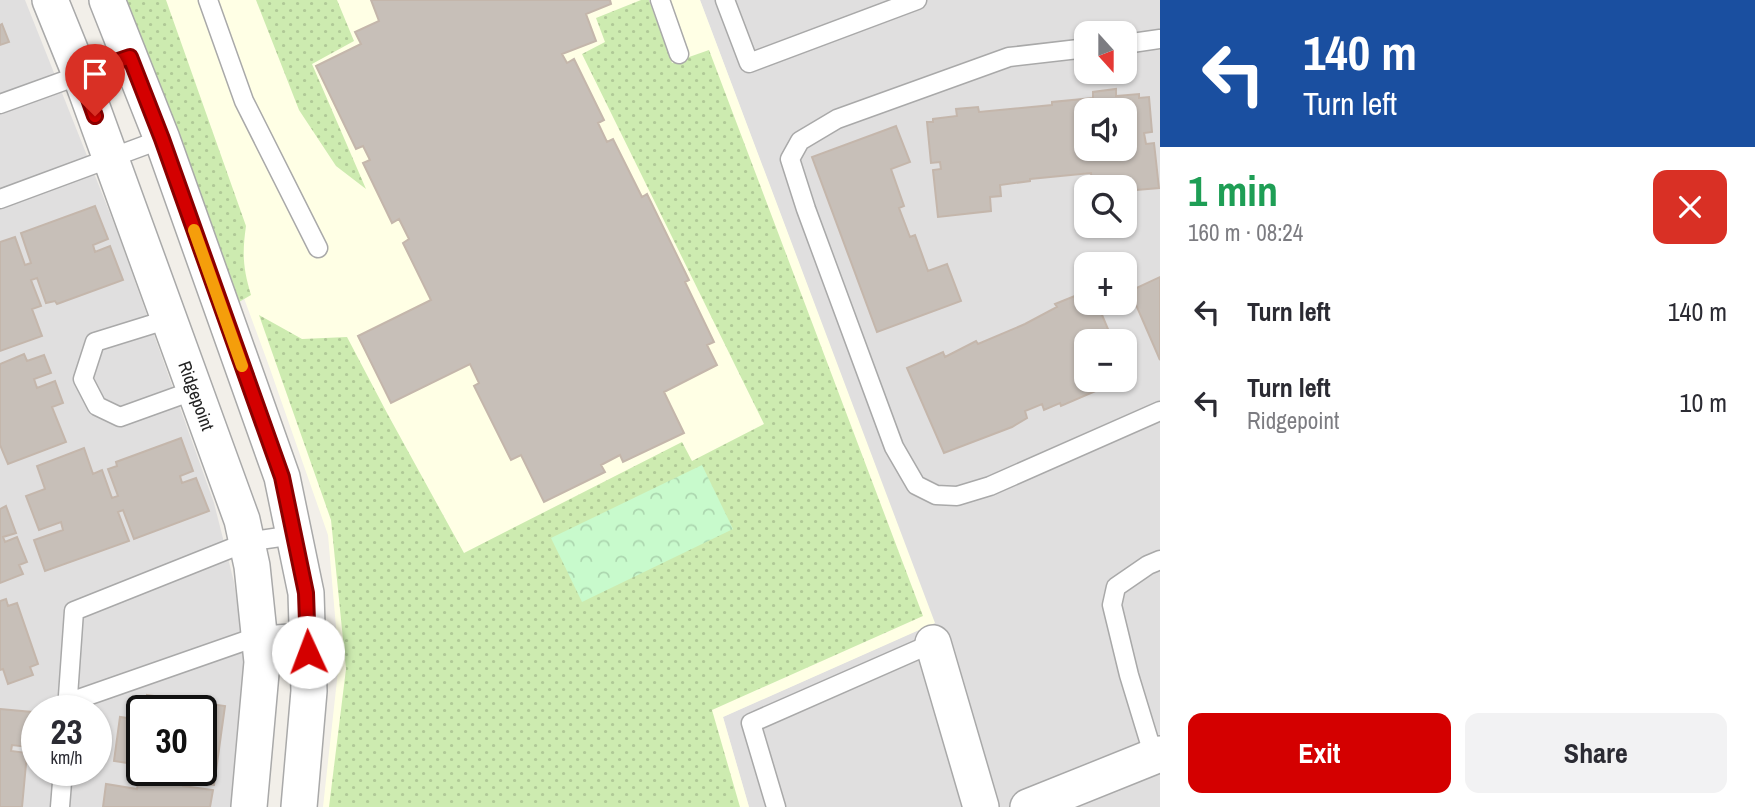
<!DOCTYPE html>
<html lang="en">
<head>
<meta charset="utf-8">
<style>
	body { margin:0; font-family:"Archivo Narrow",sans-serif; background:#f2f2f3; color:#2b2b33; height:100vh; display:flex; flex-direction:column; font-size:26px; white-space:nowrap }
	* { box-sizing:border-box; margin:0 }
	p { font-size:23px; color:#7c7c81 }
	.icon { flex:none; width:38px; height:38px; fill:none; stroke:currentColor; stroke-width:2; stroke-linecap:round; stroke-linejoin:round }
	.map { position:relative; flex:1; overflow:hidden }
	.drawer { display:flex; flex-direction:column; background:#fff; width:595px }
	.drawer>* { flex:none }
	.hud { background:#1a4fa0; color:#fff; overflow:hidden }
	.needle { width:46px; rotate:159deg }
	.buttons { position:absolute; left:1074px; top:21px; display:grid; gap:14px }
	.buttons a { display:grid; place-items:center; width:63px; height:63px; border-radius:14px; background:#fff; box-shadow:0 2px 5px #0004; font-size:35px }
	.speed { position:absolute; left:21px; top:695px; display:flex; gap:14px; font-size:35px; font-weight:700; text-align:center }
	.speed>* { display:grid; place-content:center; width:91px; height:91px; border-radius:50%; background:#fff; box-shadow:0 2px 5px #0004; line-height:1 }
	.speed small { font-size:18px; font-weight:400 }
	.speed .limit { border:4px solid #111; border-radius:10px; background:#fff; color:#111 }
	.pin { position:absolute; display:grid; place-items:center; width:60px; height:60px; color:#fff; margin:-72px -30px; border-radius:50% 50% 50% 0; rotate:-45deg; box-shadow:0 0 7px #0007 }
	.pin .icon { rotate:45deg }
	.me { position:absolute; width:77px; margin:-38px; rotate:358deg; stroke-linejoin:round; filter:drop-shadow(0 0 5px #0008) }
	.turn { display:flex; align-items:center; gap:24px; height:147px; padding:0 28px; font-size:32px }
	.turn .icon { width:91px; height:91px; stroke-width:2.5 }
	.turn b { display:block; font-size:49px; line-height:60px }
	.round { display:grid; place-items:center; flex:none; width:74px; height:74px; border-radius:14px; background:#f2f2f3 }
	.summary { display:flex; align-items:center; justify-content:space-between; height:119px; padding:0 28px }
	h1 { font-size:42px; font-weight:700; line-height:52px; color:#1e9e55 }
	.action { display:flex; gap:14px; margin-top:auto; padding:14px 28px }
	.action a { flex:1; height:80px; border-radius:14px; background:#d40000; color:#fff; font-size:28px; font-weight:700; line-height:80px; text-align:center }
	.action a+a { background:#f2f2f3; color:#2b2b33 }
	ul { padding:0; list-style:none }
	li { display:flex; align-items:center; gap:21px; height:91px; padding:0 28px }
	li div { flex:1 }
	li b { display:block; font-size:26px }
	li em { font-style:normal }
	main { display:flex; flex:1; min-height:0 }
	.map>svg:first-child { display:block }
	.residential { fill:#e0dfdf; fill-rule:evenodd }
	.education { fill:#ffffe5 }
	.grass { fill:url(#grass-dots) }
	.park { fill:url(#park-crowns) }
	.building { fill:#c7bfb8; stroke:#c4b6ab; stroke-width:2; fill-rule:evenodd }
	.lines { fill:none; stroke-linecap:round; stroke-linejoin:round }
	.lane-casing { stroke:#a9a9a9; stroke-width:21 }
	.street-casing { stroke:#a9a9a9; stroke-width:38 }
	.lane { stroke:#fff; stroke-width:18 }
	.street { stroke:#fff; stroke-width:35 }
	.route-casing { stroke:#8a0000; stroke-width:18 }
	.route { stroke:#d40000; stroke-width:12 }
	.slow { stroke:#f59e0b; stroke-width:12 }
	.labels { text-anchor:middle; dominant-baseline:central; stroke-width:7; stroke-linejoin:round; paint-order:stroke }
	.street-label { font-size:18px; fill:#222; stroke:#fff }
</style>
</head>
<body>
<main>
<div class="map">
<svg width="1160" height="807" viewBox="0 0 1160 807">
	<defs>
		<pattern id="grass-dots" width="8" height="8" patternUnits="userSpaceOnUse" patternTransform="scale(1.75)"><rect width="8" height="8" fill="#cdebb0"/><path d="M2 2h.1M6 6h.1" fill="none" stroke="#b0c997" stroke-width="1.8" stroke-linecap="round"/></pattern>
		<pattern id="park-crowns" width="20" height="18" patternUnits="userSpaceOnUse" patternTransform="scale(1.75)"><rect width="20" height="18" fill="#c8facc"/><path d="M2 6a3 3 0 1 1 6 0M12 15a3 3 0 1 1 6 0" fill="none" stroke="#acd6af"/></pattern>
	</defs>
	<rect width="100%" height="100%" fill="#f2efe9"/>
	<path class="residential" d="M0,0h25l92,231 97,272 20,79 11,76 -9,149h-236zM37,710h59v60h-59zM142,710h59v60h-59z
		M700,0h460v807h-411l-26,-90 211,-94zM1087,33h38v39h-38zM1087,110h38v39h-38zM1087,187h38v39h-38zM1087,264h38v39h-38zM1087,341h38v39h-38z"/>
	<path class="education" d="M134,0h566l235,623 -212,94 26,90h-426l16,-145 -11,-127 -59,-169z"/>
	<path class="grass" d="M123,0h43l80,226c-4,28 -3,42 5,69l-12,7z
		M256,0h81l17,41 -42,23 54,125 -30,-23 -37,-56z
		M641,0h8l23,63 37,-13 214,566 -211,94 28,97h-411l17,-138 -15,-149 -72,-205 43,24 45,-2 40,76 77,140 218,-111 10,19 72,-37 -182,-370 23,-12 -9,-24z"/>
	<path class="park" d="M702,465l31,64 -151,73 -31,-64z"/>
	<path class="building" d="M371,0h239l1,4 -25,10 10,27 -34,13 5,9 7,-4 30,61 -6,3 9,19 6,-3 29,58 5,-3 42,86 -4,2 29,60 -7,3 10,20 -53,27 20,41 -61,29 -3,-7 -19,10 4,7 -61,30 -23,-47 -10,5 -37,-74 5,-3 -9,-19 -79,39 -33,-67 73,-36 -28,-57 6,-4 -10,-20 -7,4 -29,-60 7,-3 -7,-14 -7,3 -40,-83 45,-22 -6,-12 24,-11z
		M2,24l7,18 -9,3v-20z
		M1116,89v7l23,-2v4l10,-1 3,35 -8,1 2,11 8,-1 5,45 -34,3v-4h-20l-1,-5 -12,1 -1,-10 -61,6v2l-30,4 1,11 -11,1 1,14 -53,6 -5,-47 8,-1 -1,-7 -9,1 -4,-41h6v-3l24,-3 -1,-7 22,-2 1,5 73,-7v-3l41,-4v-6zM1087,110h38v39h-38z
		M896,126l14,36 -19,7 13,37 -5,2 11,29 5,-2 13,36 19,-7 14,37 -84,31 -65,-175z
		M95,206l13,33 -15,6 2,7 15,-6 13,34 -66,24 -2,-3 -9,2 -9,-25 -6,2 10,26 -9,3 10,27 -42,15v-109l15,-5 10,28 6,-2 -10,-30z
		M1160,277v83l-30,-69z
		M1087,291v12h10l16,38h-26v39h34l-60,26 -1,-3 -16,7 -2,-6 -17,7 2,7 -15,9 -68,26 -37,-85 36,-16 2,5 31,-16 2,3 47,-20 32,-17 -2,-3z
		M24,354l3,7 17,-6 7,18 -17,6 3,9 18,-7 8,22 -11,4 14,35 -58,22 -8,-19v-81z
		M181,438l12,33 -13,5 2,7 14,-5 13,33 -75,28 -11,-29 -5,2 11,29 -84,30 -11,-31 29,-10 -2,-8 -22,8 -13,-34 19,-7 -8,-23 47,-18 9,26 9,-4 10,28 6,-2 -10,-27 9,-3 -1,-4z
		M6,506l10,27 -13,4 2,5 12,-5 10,25 -8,3 4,9 -23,9v-74z
		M6,599l2,7 9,-3 21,61 -8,3 3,8 -25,9 -5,-15 -3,1v-69z
		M147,695l78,11 -11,79 -31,-4v5l30,4 -3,17h-107l3,-23 31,5 2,-10 29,4 1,-6 -29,-4 1,-8 -27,-4 6,-44 22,3v50h59v-60h-56z
		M0,709l32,3 -4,35 -16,-2 -1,6 16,2 -5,54h-22z"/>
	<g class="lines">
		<g class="lane-casing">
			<path id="lane" d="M208,0l36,101 74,147
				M660,0l19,54
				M725,0l24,63 168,-63
				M1125,44l35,-5
				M1087,48l-78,9 -172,62 -37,22 -10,18 16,50 88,238 22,38 20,10 21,1 33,-10 170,-75
				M0,104l130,-47
				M0,199l162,-60
				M169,319l-74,23 -12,37 14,27 23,11 75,-27
				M67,703l192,-67 48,-4
				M67,710l7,-99 173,-69 47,-7
				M1154,757l-25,-82 -17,-70 4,-18 32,-22 12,-5
				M60,807l3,-37
				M776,807l-25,-84 182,-80"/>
		</g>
		<g class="street-casing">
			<g id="street">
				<path id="s1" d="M50,0l30,74 162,446 10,46 10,96 -13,145"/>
				<path d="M107,0l55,139 120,338 24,116 3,98 -10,116"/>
				<path d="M933,643l48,164"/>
				<path d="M1028,807l132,-53"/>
			</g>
		</g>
		<use href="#lane" class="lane"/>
		<use href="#street" class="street"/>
	</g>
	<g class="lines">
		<g class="route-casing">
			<path id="route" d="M95,116l-15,-42 50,-17 32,82 120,338 24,116 2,59"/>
		</g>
		<use href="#route" class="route"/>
		<path class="slow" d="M194,230l48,136"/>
	</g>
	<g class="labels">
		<g class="street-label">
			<text stroke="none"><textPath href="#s1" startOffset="422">Ridgepoint</textPath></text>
		</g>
	</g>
</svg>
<div class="buttons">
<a><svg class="needle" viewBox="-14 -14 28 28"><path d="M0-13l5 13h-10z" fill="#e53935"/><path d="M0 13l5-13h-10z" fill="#7c7c81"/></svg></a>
<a><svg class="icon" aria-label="sound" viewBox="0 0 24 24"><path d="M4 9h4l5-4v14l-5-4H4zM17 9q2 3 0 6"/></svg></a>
<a><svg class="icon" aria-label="search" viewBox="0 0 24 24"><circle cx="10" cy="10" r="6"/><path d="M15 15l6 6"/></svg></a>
<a>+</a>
<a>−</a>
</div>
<div class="speed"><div>23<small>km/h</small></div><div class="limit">30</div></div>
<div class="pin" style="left:95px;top:116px;background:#d93025"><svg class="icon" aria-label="arrive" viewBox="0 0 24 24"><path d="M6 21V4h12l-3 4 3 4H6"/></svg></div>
<svg class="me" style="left:308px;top:652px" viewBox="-20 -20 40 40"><circle r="19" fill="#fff"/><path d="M0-13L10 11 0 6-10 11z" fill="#d40000"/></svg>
</div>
<section class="drawer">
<div class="hud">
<div class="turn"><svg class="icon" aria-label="left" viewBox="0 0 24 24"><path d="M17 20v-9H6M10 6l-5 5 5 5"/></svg><div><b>140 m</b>Turn left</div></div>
</div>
<div class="summary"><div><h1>1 min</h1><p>160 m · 08:24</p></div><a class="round" style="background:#d93025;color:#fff"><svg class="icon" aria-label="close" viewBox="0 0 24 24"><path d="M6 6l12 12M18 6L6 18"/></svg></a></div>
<ul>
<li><svg class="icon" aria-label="left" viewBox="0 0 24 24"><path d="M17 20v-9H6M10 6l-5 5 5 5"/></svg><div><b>Turn left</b></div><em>140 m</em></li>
<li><svg class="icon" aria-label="left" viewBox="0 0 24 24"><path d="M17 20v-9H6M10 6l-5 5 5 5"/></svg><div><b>Turn left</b><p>Ridgepoint</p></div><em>10 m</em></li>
</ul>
<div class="action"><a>Exit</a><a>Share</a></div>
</section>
</main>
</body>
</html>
